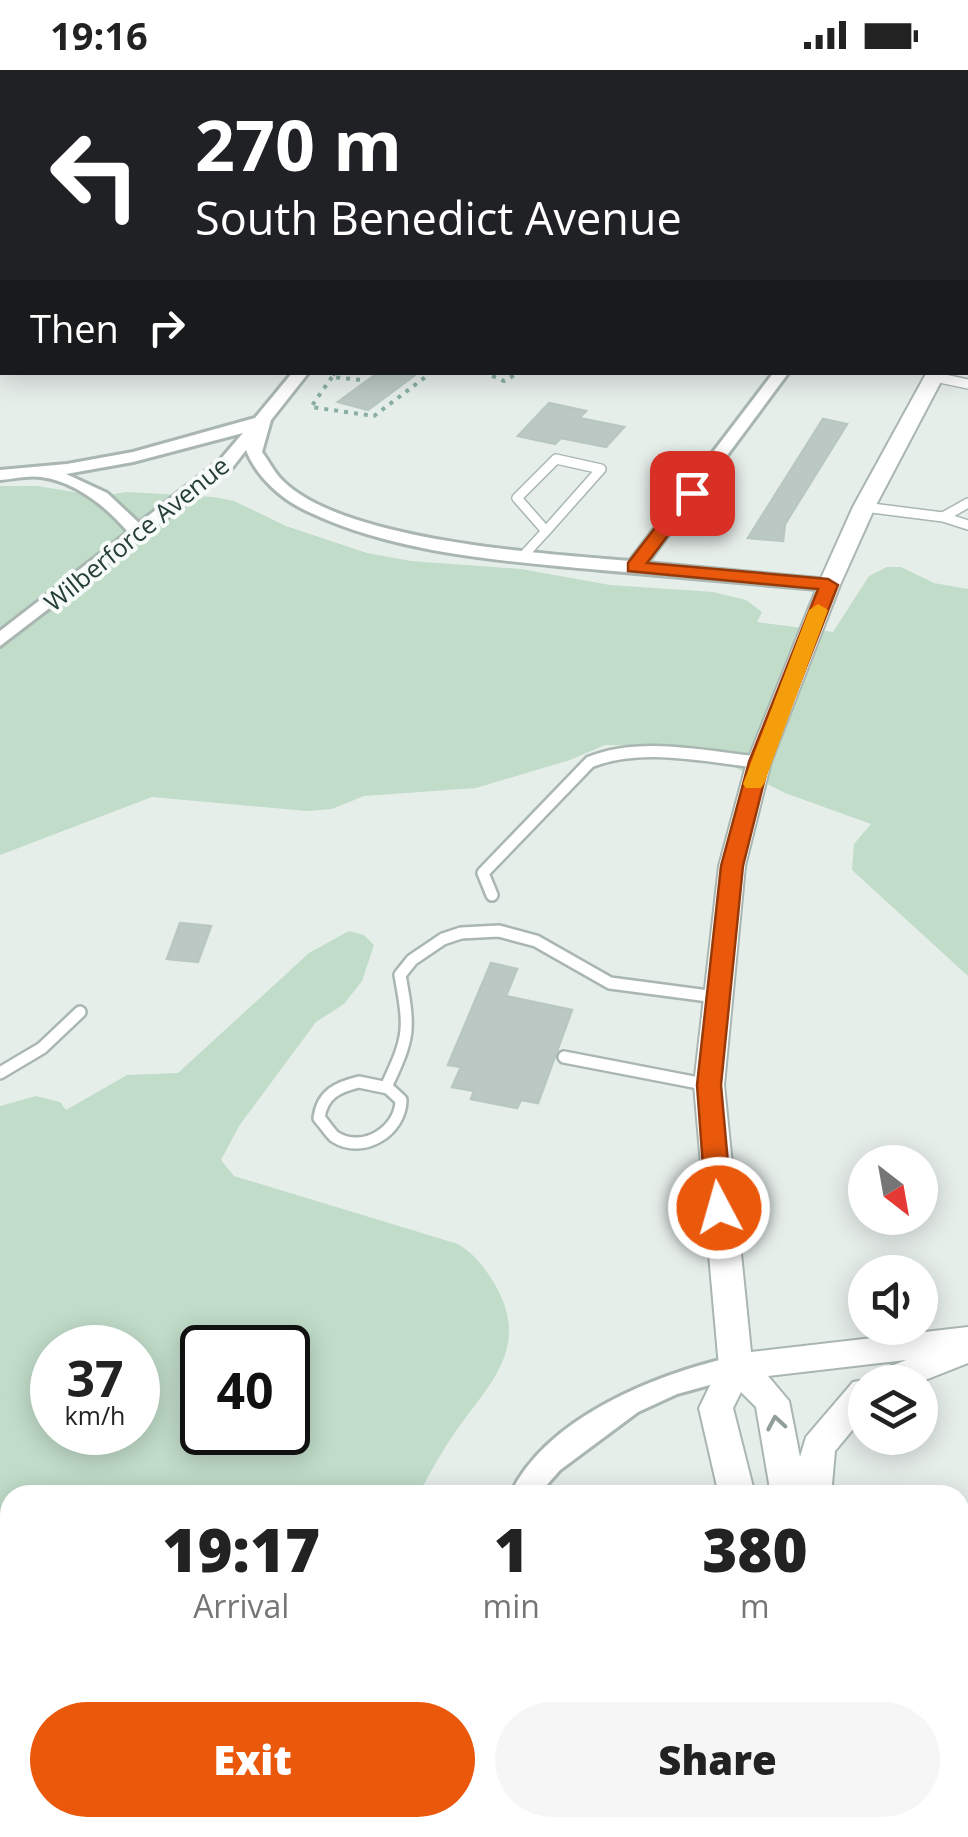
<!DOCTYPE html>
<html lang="en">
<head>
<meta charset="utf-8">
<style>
	body { margin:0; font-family:"Open Sans",sans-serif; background:#f6f6f6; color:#222; height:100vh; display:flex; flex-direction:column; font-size:38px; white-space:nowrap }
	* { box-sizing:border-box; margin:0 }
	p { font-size:32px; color:#767676 }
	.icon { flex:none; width:55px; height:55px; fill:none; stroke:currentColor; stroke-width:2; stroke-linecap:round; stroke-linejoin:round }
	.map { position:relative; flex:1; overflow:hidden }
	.panel { position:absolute; left:0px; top:1415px; width:970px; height:352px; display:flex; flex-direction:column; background:#fff; border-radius:30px 30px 0 0; box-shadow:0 5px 25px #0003 }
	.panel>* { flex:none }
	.guide { position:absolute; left:0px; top:0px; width:970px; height:305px; box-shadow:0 5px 25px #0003; background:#202124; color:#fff; overflow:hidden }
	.needle { width:65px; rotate:149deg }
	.buttons { position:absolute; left:848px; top:1075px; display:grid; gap:20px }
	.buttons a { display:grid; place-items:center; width:90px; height:90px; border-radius:50%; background:#fff; box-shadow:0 5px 25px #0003; font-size:50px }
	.speed { position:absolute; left:30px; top:1255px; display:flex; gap:20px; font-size:50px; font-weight:700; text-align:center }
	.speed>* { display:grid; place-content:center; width:130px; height:130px; border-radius:50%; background:#fff; box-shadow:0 5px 25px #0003; line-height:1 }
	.speed small { font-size:25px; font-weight:400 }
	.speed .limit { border:5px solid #111; border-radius:15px; background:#fff; color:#111 }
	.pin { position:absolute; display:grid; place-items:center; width:85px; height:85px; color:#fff; margin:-42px; border-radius:20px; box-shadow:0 5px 15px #0006 }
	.me { position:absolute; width:110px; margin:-55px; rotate:354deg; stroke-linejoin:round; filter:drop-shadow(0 0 8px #0008) }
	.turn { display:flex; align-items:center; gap:35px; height:210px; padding:0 30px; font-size:45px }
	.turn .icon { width:130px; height:130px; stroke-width:2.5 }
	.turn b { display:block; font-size:70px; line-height:85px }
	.then { display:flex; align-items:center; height:95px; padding:0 30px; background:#0003; gap:20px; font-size:38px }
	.eta { display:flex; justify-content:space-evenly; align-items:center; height:170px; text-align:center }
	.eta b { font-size:60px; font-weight:800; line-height:70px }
	.cta { display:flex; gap:20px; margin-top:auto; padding:20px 30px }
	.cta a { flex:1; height:115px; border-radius:60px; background:#ea580c; color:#fff; font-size:40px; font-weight:800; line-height:115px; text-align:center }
	.cta a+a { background:#f6f6f6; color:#222 }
	.status { display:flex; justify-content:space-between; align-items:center; height:70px; padding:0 50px; background:#fff; direction:ltr }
	.status svg { height:28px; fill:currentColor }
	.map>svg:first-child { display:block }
	.green { fill:#c1dcc9; fill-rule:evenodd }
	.building { fill:#bbc8c3; stroke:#b9c7c1; stroke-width:2.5 }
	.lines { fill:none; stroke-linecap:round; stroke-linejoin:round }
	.service-far2-casing { stroke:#a9b6b1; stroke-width:12 }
	.service-far1-casing { stroke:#a9b6b1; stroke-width:16 }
	.service-casing { stroke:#a9b6b1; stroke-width:20 }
	.minor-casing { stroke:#a9b6b1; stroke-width:6 }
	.tertiary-casing { stroke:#a9b6b1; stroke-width:4 }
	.path { stroke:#89aea3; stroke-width:4; stroke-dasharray:4 6; stroke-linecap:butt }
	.service-far2 { stroke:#fff; stroke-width:9 }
	.service-far1 { stroke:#fff; stroke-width:11 }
	.service { stroke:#fff; stroke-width:15 }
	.minor { fill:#fff; fill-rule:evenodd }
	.tertiary { fill:#fff; fill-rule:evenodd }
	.oneway { stroke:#929e9c }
	.route { fill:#ea580c; stroke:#983908; stroke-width:2.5 }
	.slow { fill:#f59e0b }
	.labels { text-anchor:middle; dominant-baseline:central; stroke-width:8; stroke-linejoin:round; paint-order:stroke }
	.far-street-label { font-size:25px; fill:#263e38; stroke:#f6faf8 }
</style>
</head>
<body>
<div class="status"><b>19:16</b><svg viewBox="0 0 49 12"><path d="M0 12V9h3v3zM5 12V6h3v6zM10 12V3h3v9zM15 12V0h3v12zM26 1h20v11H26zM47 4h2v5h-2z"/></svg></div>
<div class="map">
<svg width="968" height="1767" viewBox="0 0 968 1767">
	<rect width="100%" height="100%" fill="#e6eeea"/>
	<path class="green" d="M0,416h37l62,10 28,-4 87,5 20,4 52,25 81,27 44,8 110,8 89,16 103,7 33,8 16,12 -5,10 76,10 36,-56 18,-9h14l33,16 34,6v387l-116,-106 2,-26 17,-20 -86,-31 -80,-41 -52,-6 -48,-1 -35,15 -94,28 -112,8 -32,13 -25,2 -155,-14 -152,58z
		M349,861l15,4 10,10 -12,36 -18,23 -28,18 -77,104 -18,34 13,16 224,68c18,12 25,21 36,39 37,62 -2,98 -36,145 -15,21 -28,45 -40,67h-408v170l-10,12v-571l36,-10 24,6 6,8 61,-35 51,-2 131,-120zM52,1278h86v84h-86zM202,1278h86v84h-86z"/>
	<path class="building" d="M379,302h40l-51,38 -30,-8z
		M549,333l37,8 -7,7 45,9 -18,20 -45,-9 -6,6 -37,-8z
		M823,349l24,5 -62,100 -2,17 -35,-3z
		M180,853l31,3 -13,36 -31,-3z
		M491,893l26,6 -11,27 66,14 -34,93 -17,-3 -4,8 -46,-9 3,-8 -22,-4 9,-20 -13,-2z"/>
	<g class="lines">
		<g class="service-far2-casing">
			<path id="service-far2" d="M935,307l33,7
				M556,389l45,10 -55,62 -29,-33z
				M864,437l79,10 25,8
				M943,447l25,-14
				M523,486l23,-25"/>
		</g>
		<g class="service-far1-casing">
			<path id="service-far1" d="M492,825l-9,-22 107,-111c52,-21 115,-5 169,0
				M564,987l145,28
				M0,1003l42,-25 38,-36
				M359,1012l29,6 13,12c0,30 -37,55 -66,37 -5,-4 -11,-14 -16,-19 3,-24 19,-31 40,-36z
				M386,1017c24,-51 24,-57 14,-112l12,-15 31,-21 18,-6 38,-2 37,10 74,42 106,14"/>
		</g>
		<g class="service-casing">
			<path id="service" d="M793,1767l32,-9"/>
		</g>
		<g class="minor-casing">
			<path id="minor" d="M710,0h39l1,2h-38z
				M0,89l2,1v8l-2,-1z
				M293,302h16l-38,48 -9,32c6,8 11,18 18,26 58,63 265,76 350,83l144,-189h15l-142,191 182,17 9,5 -9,5c-76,-7 -152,-14 -228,-20 -97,-9 -203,-16 -292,-58 -27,-12 -52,-34 -63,-62l-14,18 -232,178v-15l128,-99c-22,-26 -54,-51 -87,-55 -13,-2 -28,2 -41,3v-10l67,-6 66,-12 122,-34zM243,363l-23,27 -81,63 -32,-30 -41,-19 67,-12z
				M736,1286l10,3 4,8 -4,8 -69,19 -39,18 -78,58 -22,25h-28c36,-78 147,-121 226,-139z
				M386,1758h32l-3,9h-32z"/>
		</g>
		<g class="tertiary-casing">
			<path id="tertiary" d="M927,302h19l-71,135 -35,78 -69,177 -26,104 -21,219 27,267 217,-25v36l-48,19h-55v33l-30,36 -4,44h-60l-15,-88 -15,-15 -8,16 22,87h-36l-20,-87 20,-41 -25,-282 25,-219 28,-104 71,-177 35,-78zM906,1290l-32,13 -3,6 -18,3 -47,55 -6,20 -11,-56 -21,-25z
				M801,1758h40l3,9h-40z
				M879,1758h40l4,9h-40z"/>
		</g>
		<path class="path" d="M335,302l-3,5 30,3
			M483,302l21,9 16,-9
			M332,307l-21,30 63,9 58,-44"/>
		<use href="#service-far2" class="service-far2"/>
		<use href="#service-far1" class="service-far1"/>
		<use href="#service" class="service"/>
		<use href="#minor" class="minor"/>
		<use href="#tertiary" class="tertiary"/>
	</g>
	<defs><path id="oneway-chevron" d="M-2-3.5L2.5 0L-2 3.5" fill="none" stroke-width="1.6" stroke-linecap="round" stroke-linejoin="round" transform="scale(2.5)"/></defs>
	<use class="oneway" href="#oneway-chevron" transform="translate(776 1353) rotate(-100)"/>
	<path class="route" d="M692,418l8,5 -53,70 181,16 10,6 -69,177 -26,104 -22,219 11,123 -4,7h-18l-4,-7 -9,-123 24,-219 28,-104 69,-173 -190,-18v-8l57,-74z"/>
	<path class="slow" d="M818,534l10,6 -64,174 -3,4h-15l-3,-4 66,-174z"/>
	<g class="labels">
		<g class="far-street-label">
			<text transform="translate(136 463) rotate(-39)">Wilberforce Avenue</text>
		</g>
	</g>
</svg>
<div class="buttons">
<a><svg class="needle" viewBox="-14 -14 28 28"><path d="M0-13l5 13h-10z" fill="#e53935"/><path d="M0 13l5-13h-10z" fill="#767676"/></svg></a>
<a><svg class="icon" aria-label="sound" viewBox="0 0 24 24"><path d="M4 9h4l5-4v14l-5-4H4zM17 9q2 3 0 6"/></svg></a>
<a><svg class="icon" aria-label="layers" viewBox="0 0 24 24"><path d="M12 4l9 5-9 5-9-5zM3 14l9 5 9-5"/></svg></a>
</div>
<div class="speed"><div>37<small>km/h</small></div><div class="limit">40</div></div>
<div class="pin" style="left:692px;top:423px;background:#d93025"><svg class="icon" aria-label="arrive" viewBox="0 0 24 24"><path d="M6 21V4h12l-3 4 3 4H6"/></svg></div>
<svg class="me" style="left:719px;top:1138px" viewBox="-20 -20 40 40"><circle r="17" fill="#ea580c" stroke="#fff" stroke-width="3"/><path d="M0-11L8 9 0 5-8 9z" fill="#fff"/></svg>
<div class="guide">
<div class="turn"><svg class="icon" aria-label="left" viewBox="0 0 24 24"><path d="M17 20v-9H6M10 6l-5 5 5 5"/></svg><div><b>270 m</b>South Benedict Avenue</div></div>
<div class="then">Then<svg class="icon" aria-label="right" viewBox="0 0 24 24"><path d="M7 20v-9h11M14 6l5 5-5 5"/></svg></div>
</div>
<section class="panel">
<div class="eta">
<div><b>19:17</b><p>Arrival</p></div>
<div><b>1</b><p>min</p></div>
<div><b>380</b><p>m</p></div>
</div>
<div class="cta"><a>Exit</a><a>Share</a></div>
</section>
</div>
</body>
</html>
